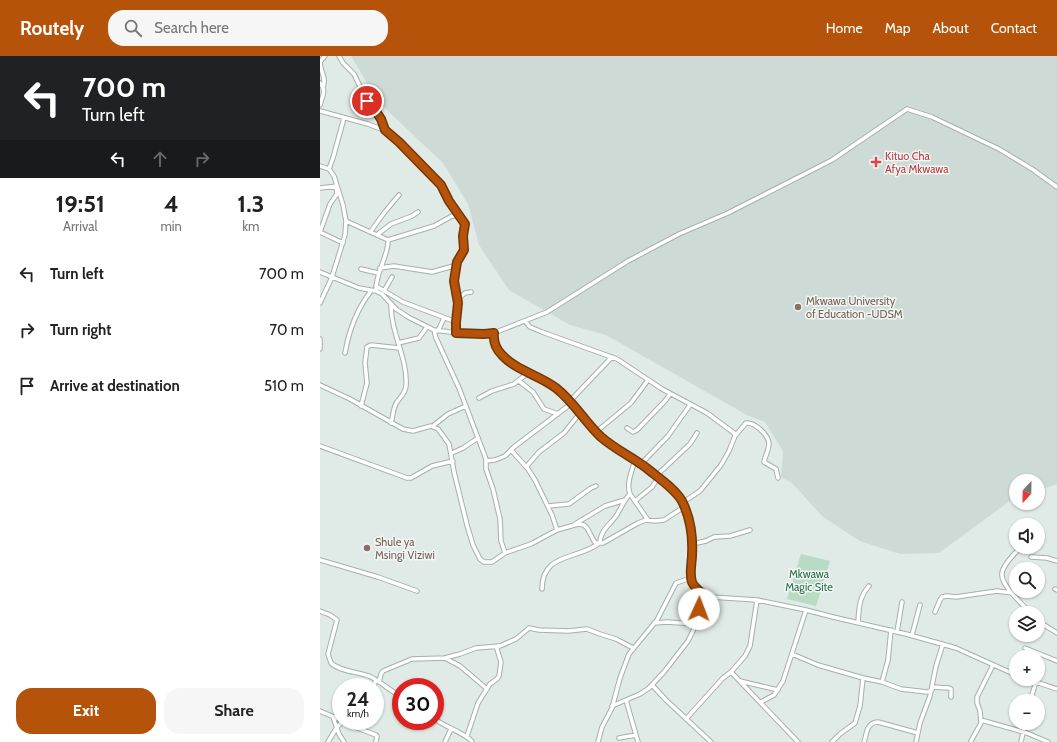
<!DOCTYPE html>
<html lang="en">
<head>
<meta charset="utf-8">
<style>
	body { margin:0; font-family:Cabin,sans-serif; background:#f6f6f6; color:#222; height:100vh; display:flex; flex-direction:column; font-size:15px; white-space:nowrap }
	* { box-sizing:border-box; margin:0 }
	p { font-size:13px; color:#767676 }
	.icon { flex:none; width:22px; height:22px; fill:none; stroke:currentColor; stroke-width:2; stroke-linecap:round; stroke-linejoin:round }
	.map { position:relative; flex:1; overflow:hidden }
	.sheet { display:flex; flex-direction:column; background:#fff; width:320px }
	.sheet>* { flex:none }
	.top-card { background:#202124; color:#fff; overflow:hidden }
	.needle { width:26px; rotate:202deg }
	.controls { position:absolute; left:689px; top:418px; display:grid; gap:8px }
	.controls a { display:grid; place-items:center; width:36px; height:36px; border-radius:50%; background:#fff; box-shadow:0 1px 3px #0004; font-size:20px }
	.speed { position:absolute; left:12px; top:622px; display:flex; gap:8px; font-size:20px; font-weight:700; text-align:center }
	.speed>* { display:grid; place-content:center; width:52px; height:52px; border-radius:50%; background:#fff; box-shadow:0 1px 3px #0004; line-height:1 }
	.speed small { font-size:10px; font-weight:400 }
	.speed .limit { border:6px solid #d22; background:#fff; color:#111 }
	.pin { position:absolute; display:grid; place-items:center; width:34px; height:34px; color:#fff; margin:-17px; border:2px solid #fff; border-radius:50%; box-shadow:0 1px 4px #0007 }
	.me { position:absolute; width:44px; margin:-22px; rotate:2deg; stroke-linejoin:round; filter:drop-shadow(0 0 3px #0008) }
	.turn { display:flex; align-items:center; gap:14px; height:84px; padding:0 16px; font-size:18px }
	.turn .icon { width:52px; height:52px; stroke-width:2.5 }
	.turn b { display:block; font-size:28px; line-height:34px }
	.lanes { display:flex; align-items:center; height:38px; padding:0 16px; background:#0003; justify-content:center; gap:20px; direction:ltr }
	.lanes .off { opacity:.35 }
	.eta { display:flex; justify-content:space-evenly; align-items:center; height:68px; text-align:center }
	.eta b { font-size:24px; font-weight:800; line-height:28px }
	.primary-button { display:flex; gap:8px; margin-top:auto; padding:8px 16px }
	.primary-button a { flex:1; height:46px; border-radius:16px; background:#b45309; color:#fff; font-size:16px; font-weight:800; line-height:46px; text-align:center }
	.primary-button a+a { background:#f6f6f6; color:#222 }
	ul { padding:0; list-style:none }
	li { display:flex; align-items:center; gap:12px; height:56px; padding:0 16px }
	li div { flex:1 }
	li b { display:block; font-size:15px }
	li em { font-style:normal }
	header { display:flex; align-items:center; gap:24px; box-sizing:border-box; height:56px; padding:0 20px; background:#b45309; color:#fff }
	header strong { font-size:19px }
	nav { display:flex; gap:22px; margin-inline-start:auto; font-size:14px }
	.search { width:280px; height:36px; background:#f6f6f6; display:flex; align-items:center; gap:10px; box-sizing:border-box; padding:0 14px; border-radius:16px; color:#767676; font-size:15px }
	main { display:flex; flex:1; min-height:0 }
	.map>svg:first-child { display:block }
	.built { fill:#cedad5 }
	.green { fill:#b9dbc4 }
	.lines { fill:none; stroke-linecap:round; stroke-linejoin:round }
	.minor-casing { stroke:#a3b1ad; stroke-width:5.5 }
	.minor { stroke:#fff; stroke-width:3.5 }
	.route-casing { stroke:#753606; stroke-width:10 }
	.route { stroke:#b45309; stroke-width:7 }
	.health-dot { fill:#e0444e; stroke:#f0f7f4; stroke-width:1.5 }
	.education-dot { fill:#8d6e63; stroke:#f0f7f4; stroke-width:1.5 }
	.labels { text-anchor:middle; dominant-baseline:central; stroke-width:3; stroke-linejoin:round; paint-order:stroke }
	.health-label { font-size:11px; fill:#be3a42; stroke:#f0f7f4; text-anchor:start }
	.education-label { font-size:11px; fill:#785e54; stroke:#f0f7f4; text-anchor:start }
	.park-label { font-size:11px; fill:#2d6e4b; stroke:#f0f7f4 }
</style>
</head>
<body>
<header>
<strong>Routely</strong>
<div class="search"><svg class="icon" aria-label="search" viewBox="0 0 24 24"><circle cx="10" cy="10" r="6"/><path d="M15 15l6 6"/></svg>Search here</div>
<nav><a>Home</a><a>Map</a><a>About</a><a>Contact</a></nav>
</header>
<main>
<section class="sheet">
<div class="top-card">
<div class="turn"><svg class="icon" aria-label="left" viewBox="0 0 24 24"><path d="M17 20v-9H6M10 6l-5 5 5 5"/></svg><div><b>700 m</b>Turn left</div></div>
<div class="lanes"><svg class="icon" aria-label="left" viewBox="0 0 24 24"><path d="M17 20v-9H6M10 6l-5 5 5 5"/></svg><svg class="icon off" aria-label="ahead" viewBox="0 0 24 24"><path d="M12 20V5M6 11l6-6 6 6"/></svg><svg class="icon off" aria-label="right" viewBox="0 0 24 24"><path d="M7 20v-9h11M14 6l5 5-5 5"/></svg></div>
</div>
<div class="eta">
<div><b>19:51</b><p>Arrival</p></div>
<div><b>4</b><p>min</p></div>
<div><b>1.3</b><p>km</p></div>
</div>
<ul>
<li><svg class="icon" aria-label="left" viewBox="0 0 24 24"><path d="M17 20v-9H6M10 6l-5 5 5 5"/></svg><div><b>Turn left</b></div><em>700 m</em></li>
<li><svg class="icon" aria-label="right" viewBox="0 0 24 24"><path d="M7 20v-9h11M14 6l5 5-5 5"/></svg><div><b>Turn right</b></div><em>70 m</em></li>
<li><svg class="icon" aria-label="arrive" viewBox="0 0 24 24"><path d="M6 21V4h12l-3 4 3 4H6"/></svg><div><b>Arrive at destination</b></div><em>510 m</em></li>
</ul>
<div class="primary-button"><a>Exit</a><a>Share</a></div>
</section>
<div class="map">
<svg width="737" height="686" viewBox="0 0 737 686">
	<rect width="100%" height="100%" fill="#e0eae6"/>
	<path class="built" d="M31,0h706v428l-19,7v-10h-22v18l-5,1 -72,53 -39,1 -40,-13 -37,-24 -31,-34 -11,-6 2,-26 -18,-29 -18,-7 -141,-80 -36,-10 -61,-35 -30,-45 -11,-41 -25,-41 -52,-49 -17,-19z"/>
	<path class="green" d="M481,498l29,7 -14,45 -29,-7z"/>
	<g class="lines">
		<g class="minor-casing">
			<path id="minor" d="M19,0l4,7 11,11 13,27 6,6 8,12 4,11
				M0,27c7,7 2,14 0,22
				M3,31c4,-9 -3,-16 -3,-25l5,-6
				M0,55l48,13 18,7 55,54 8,16 13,16 3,7 -2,12 2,12 -2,6 -6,8 -2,8 -1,11 4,22 -2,19v11
				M0,110l9,3 5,7 9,29 3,16 -1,14 -13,42 -12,26
				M9,113l4,-11 11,-40
				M0,132l17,-2
				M26,165l42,19c1,15 -13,33 -12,51
				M51,175l13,-18 15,-18
				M0,176l10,-28 7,-10 -1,-8
				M0,176l23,11
				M58,178l13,-10 21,-8 6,-4
				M68,184l46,-14 18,-10h3l4,-2
				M60,212l14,-2 38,6 25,-7
				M41,213l17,4
				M0,216l39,16 17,3 6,3 14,15 12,8 26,13 32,4 28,-1 53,-21 81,-51 51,-27 49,-21 104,-53 75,-51 25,8 67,32 33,20 25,18
				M56,230l27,16 53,20
				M64,235l8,-14
				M138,243l7,-6 6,-1
				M71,247c-1,29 17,55 15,83 -1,8 -5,10 -9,16 -4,5 -4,15 -6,21
				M205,265l5,6 12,5 75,27 45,30 45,24 27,20 1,3 -6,15 -8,14 -21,26 -18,12
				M114,274l2,8 23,50 27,71v10l7,20 7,30 1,22 4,12
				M118,275l6,-13
				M174,277c-3,33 44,40 64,57 16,13 27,32 43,47 12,12 28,19 42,29 8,5 14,11 21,17 6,5 13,10 17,17 10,16 12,38 11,56 0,8 -2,16 0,24l5,9 5,4 9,4 46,3 49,10 27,7 73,17 50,14 60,27
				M0,283v10
				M78,287l21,-5 8,-11
				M25,297c4,-23 12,-44 26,-62
				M199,325l14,11 11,17 14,5
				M0,329l30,14 53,30 10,2 18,-5 7,3 11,15 5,28 13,53 6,20 7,14 4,3h8l13,-9 26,-9 26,-14 21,-6 6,1 3,3 7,13 2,2h7l35,-20 8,-3 9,1 9,-1 20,-13
				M159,342l13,-7 22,-7 14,-11
				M250,345l42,-44
				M41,350l6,-23 -2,-20 2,-16 4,-2 28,3
				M113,370l15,-12 18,-8
				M307,372l6,4 4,-2 28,-29 5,-7
				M276,376l35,-29 17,-23
				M415,380l11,-13c9,-1 22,12 23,20 0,7 -4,13 -5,19l12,7 2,9
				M0,390l87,32h4l21,-12 21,-5
				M191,394l17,19 7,11 17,35 5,15
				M132,397l11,-5 15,-10
				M315,404c-3,11 -9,24 -5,34l18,26
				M166,405l9,-1 10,-4 9,-9 58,-44
				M321,408l27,-28 22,-31
				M206,411l13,-15 25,-19 16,-20
				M336,420l34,-32 7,-11
				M315,445l17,-14 6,-9
				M228,450l21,-2 22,-16 5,-2
				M255,468l30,-18 20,-6
				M280,487c0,-14 12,-19 18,-30 4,-7 6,-13 12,-19
				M372,488l14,-3 8,-4 16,-1 20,-6
				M700,492c-5,5 -17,18 -18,25 -2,12 21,31 28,40
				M711,501l16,1 10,3
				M0,504l58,17 39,14
				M222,533c0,-36 34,-29 56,-45
				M735,533l2,1
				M0,555l10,4 7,5 -9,34 3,9c8,8 27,9 38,13 12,5 20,15 32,20
				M615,556l5,-12 2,-3 5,-1 9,1 41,-6 15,2
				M718,565l19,12
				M334,567l13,-1 28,2
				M538,567c1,-15 1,-26 11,-37
				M577,576l5,-30
				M592,579l8,-30
				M705,592l32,13
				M472,598l26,11 45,13 19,4 19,7 26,3 5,-2
				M125,602l15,8 27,23
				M411,616l67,70
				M707,623l30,10
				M420,625l38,9
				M59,626l2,-8 2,-3 29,-12 33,-1 15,-4 16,-6 24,-2 16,-7 13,-11 10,2 29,1 19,-2 13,5 16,5 17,9
				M562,626l6,-22 3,-30
				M332,629l14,15 45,42
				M53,631l3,-7
				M612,631l17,1 2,1v8
				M306,644l12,42
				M710,645l6,-19
				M441,646l13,-7 9,-14 23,-71
				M292,650l28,-12 9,-6 15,-16 24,-31 5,-10 4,-11 5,-27
				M0,655l21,9
				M13,661l6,17 5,8
				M115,663c8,7 34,16 37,23
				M366,663l37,-41 8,-6 14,-16 5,-10 7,-46
				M661,664l46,13 21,9
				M22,665l13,6 21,8 1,1 -1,6
				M147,680l11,-33 12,-19 7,-5 2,-3 2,-14 -4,-13 1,-3
				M299,682l17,-3
				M651,685l10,-18 -1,-12 -3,-8v-6l16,-32
				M8,686l9,-15 6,-6
				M125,686l6,-13
				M278,686l4,-15 10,-19 8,-30 9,-24 28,-34 19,-37 15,-5
				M512,686l8,-8 15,-11 5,-17 3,-28
				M544,686c3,-9 2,-19 14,-20l40,11
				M596,686l4,-19 10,-27 6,-30 7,-22
				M701,686l4,-19"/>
		</g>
		<use href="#minor" class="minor"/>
	</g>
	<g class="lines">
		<g class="route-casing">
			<path id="route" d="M47,45l6,6 8,12 4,11 14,12 42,43 8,16 16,23 -2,12 1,14 -7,12 -3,19 4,22 -2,19v11l28,1 10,-1c-1,9 2,16 8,22 15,16 37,20 54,33 18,14 29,34 45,49 15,13 33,21 48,33 11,9 26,19 33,31 8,16 11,36 10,54 0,8 -3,18 0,27 2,5 6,8 10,11l-3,16"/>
		</g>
		<use href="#route" class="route"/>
	</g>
	<path class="health-dot" d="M554 100h4v4h4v4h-4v4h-4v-4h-4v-4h4z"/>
	<g class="education-dot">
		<circle cx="478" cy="251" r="4"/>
		<circle cx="47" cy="492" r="4"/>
	</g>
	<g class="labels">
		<g class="health-label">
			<text x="565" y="100">Kituo Cha<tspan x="565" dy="13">Afya Mkwawa</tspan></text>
		</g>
		<g class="education-label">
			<text x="486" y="245">Mkwawa University<tspan x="486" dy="13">of Education -UDSM</tspan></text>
			<text x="55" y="486">Shule ya<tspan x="55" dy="13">Msingi Viziwi</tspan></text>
		</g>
		<g class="park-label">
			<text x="489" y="518">Mkwawa<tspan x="489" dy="13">Magic Site</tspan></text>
		</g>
	</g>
</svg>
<div class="controls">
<a><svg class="needle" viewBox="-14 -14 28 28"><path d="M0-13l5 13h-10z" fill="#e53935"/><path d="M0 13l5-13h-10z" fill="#767676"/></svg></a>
<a><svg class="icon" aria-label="sound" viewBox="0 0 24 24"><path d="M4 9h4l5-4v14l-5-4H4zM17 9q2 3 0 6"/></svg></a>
<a><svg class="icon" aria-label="search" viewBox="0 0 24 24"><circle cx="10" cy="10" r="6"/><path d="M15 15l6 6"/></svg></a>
<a><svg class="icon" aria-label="layers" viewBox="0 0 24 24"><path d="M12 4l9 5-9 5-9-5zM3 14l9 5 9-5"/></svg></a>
<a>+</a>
<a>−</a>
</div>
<div class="speed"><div>24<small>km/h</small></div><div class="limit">30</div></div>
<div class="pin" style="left:47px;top:45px;background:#d93025"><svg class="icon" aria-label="arrive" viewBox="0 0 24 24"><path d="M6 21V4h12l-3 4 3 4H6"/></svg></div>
<svg class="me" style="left:379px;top:553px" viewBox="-20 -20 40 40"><circle r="19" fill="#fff"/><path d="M0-13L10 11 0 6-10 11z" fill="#b45309"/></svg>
</div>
</main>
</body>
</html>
